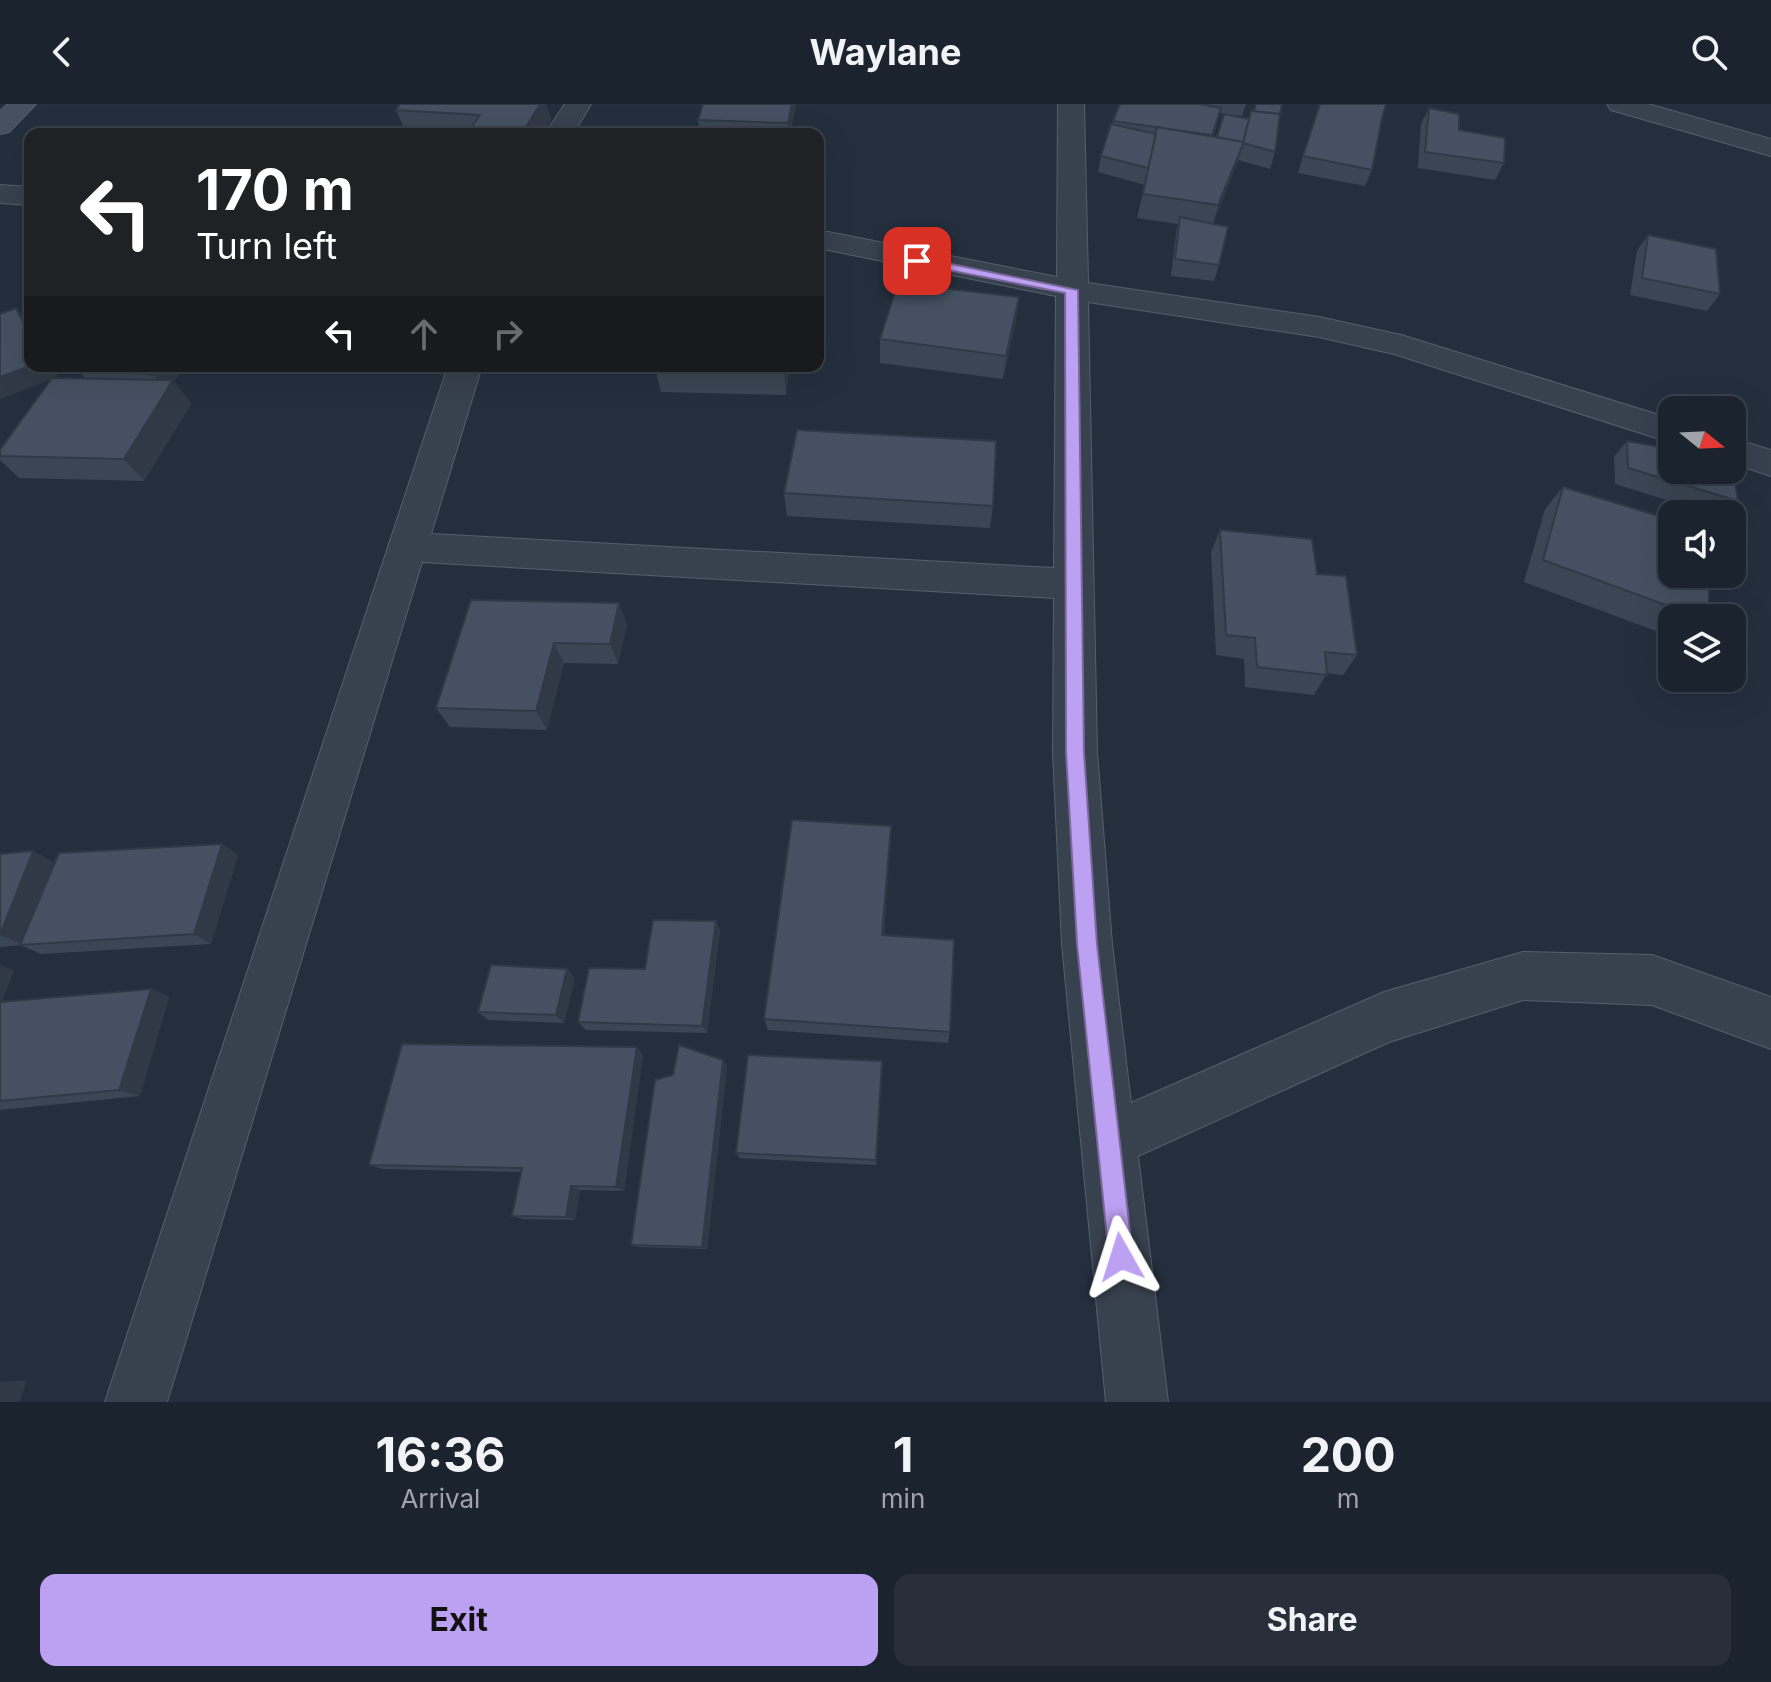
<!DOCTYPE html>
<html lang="en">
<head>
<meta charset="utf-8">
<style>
	body { margin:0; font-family:Inter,sans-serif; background:#282f3a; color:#f1f3f6; height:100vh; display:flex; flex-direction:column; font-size:30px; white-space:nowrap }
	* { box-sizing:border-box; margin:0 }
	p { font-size:26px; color:#a0a4aa }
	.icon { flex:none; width:44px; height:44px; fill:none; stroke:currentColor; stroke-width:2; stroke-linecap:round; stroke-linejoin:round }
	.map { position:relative; height:1298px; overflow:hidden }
	.drawer { display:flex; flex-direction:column; background:#1b232e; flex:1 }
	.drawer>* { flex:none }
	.hud { position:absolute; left:24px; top:24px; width:800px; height:244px; border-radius:16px; box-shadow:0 8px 32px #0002,0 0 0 2px #39404a; background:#202124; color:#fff; overflow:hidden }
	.needle { width:52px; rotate:108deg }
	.buttons { position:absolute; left:1658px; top:292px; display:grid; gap:16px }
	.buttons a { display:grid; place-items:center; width:88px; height:88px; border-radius:16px; background:#1b232e; box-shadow:0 8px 32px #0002,0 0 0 2px #39404a; font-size:40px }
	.pin { position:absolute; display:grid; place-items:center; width:68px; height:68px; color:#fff; margin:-34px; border-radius:16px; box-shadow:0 4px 12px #0006 }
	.me { position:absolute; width:88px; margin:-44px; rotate:354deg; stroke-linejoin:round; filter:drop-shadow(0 0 6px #0008) }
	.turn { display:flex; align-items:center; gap:28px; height:168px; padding:0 40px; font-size:36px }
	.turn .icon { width:104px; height:104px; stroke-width:2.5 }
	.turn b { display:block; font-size:56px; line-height:68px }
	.lanes { display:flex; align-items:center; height:76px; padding:0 40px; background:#0003; justify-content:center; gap:40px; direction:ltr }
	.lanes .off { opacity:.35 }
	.eta { display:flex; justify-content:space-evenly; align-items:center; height:136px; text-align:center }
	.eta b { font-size:48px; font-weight:700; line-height:56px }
	.cta { display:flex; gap:16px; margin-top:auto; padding:16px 40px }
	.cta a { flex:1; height:92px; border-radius:16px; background:#bca0f2; color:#111; font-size:32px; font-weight:700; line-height:92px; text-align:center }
	.cta a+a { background:#282f3a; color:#f1f3f6 }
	header { display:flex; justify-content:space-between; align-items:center; height:104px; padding:0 40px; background:#1b232e; font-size:36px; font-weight:700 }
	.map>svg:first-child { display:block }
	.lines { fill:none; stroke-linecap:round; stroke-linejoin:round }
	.minor-casing { stroke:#565f6c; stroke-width:2 }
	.secondary-casing { stroke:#565f6c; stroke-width:2 }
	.minor { fill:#38414e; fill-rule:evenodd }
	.secondary { fill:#465061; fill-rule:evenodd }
	.wall { fill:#3b4654; fill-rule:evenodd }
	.shaded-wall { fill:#303945 }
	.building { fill:#455162; stroke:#303945; stroke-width:2 }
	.route { fill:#bca0f2; stroke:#7a689d; stroke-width:2 }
</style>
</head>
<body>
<header><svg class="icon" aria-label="back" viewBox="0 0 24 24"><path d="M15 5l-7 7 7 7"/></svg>Waylane<svg class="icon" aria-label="search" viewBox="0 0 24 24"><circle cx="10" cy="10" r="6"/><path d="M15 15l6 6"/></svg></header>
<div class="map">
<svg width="1771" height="1298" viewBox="0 0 1771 1298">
	<rect width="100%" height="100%" fill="#242f3e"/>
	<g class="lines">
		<g class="minor-casing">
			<path id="minor" d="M565,0h26l-18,30h-28z
				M1058,0h26l4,179 231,34 82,18 271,84v24l-278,-89 -75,-17 -231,-35 9,450 15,192 19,159 253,-111 139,-40 129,3 119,42v52l-119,-44 -129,-5 -134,42 -251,114 30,246h-62l-44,-458 -9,-192 1,-154 -632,-36 -255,840h-62l343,-1036h34l-51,168 623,34 2,-272 -238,-48v-18l239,47z
				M1607,0h41l123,35v17l-160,-46z
				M0,81l30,2v18l-30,-2z
				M1732,334l39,12v26l-39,-13z"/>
		</g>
		<g class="secondary-casing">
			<path id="secondary" d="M8,0h28l-27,28 -9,2v-23z"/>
		</g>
		<use href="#minor" class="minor"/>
		<use href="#secondary" class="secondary"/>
	</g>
	<path class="wall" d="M400,0h146l5,16 -8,14 -137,-1 -10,-23z
		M796,0l-6,30h-90l-2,-14z
		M1120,0h126l-4,12 -18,-2 25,5 31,-5 -5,38 -5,17 -32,-9 -25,64 6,41 -5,16 -43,-5 5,-42 2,-10 -41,-6 8,-33 -47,-13 3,-16zM1220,9l4,1 -7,23h-4z
		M1319,0h67l-4,14 -10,52 -7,16 -67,-13z
		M1429,4l75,55 -9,17 -77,-12 3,-44z
		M1648,131l72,59 -13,17 -77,-16 7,-44z
		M1016,217l-13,58 -123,-16v-24z
		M80,262h106l-12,15 17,23 -47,77 -125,-3 -19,-18v-10l51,-71 7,-2 -2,1h29l-8,-9z
		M790,262l-4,29 -125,-3 -6,-23z
		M1627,337l111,60 -13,13h-13l-97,-30 -1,-27z
		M1563,383l145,131h-36v19l-148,-55 21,-73z
		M784,389l209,13 -3,22 -203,-12z
		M1220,426l97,44 40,81 -14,20 -16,-2 -13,22 -69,-8 -1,-28 -28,-4 -5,-103z
		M471,496l156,25 -9,39 -54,-1 -17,67 -97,-3 -14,-19z
		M891,722l-7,109 66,97 -2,11 -180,-13 -4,-11z
		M222,740l16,11 -27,89 -170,10 -21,-9 -20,2v-93l33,-3 20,11 -12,33z
		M716,817l4,10 -13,102 -121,-3 -8,-8 67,-53z
		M0,861l14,6 -13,31 150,-13 18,8 -29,99 -140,14z
		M567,865l8,9 -11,45 -76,-3 -10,-8z
		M643,951l-19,136 -44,-1 -5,30 -52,-1 -11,-3 9,-44 -138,-3 -14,-4z
		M723,956l4,7 -20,182 -69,-2 -7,-2 42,-170z
		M882,964l-6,97 -136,-7 -4,-5z"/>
	<path class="shaded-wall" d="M540,0h6l5,16 -8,14h-21z
		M792,0h4l-6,30h-1l-1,-11z
		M1244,38l-8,24 -25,63 7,-24z
		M1019,193l-3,24 -13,58 3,-23z
		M16,204l14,17v10z
		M30,262h22l6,11 -58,22v-22z
		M161,262h25l-12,15 17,23 -47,77 -20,-22 42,-68 -12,-16z
		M785,262h5l-4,29 -2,-24z
		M619,499l8,22 -9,39 -8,-20z
		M554,539l10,20 -17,67 -11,-19z
		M891,722v17l-9,106v-14z
		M222,740l16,11 -27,89 -17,-10z
		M33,747l20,11 -31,82 -22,-9z
		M716,817l4,10 -13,102 -5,-7z
		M0,861l14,6 -14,32z
		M567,865l8,9 -11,45 -8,-8z
		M151,885l18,8 -29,99 -21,-6z
		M637,943l6,8 -19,136 -8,-4z
		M723,956l4,7 -20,182 -5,-2z
		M571,1082l9,4 -5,30 -9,-3z
		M27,1276l-8,22h-19v-20z"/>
	<path class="building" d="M400,0h140l-18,30 -53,-3 11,-16 -84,-5z
		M703,0h89l-4,19 -90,-3z
		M1120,0h80l21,4 -9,27 -99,-14z
		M1256,0h26l-2,10 -26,-3z
		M1320,0h66l-4,14 -10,52 -69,-14z
		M1429,4l30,6v16l46,8 -1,25 -79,-11z
		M1251,7l29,3 -5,38 -32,-9z
		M1224,10l25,5 -6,23 -26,-5z
		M1111,20l45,10 -8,34 -47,-12z
		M1157,23l87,15 -26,63 -75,-11z
		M1180,113l48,10 -9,38 -44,-6z
		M1648,131l68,14 4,45 -78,-16z
		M898,179l121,14 -13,59 -126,-17z
		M16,204l14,27v31l-30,11v-63z
		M80,262h81l-7,9 -77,-6z
		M656,262h129l-1,5 -129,-2z
		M52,274l121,2 -49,79 -124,-3v-6z
		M797,326l199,11 -3,65 -209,-13z
		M1627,337l45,8v21h60v-9l6,40 -110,-33z
		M1563,383l109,33v54h38l-2,44h-7l-158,-58z
		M1220,426l92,9 5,35 29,2 11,79 -32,-3 2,23 -70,-8 -2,-29 -29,-3z
		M471,496l148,3 -9,41 -56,-1 -18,68 -100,-3z
		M792,716l99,6 -9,109 72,5 -4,92 -186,-13z
		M222,740l-28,90 -174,11 39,-92z
		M33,747l-33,84v-81z
		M653,816l63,1 -14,105 -124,-4 11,-54 56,1z
		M491,861l76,4 -11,46 -78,-3z
		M151,885l-32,101 -119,11v-99z
		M402,940l235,3 -21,140 -45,-1 -5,31 -54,-1 10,-48 -153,-3z
		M679,941l44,15 -21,187 -71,-2 24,-165 18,-5z
		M748,951l134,6 -6,99 -140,-7z"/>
	<path class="route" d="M917,153l161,33 6,462 13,192 36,313 -4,9 -8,3 -8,-3 -4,-9 -32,-313 -11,-192 -1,-459 -153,-30v-5z"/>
</svg>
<div class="buttons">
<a><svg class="needle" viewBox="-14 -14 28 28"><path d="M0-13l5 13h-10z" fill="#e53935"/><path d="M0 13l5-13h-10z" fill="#a0a4aa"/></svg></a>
<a><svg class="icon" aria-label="sound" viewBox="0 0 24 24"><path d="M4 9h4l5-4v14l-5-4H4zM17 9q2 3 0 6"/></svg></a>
<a><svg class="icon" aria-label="layers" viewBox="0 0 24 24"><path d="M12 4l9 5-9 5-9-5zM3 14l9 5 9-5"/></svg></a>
</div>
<div class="pin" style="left:917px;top:157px;background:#d93025"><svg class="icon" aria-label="arrive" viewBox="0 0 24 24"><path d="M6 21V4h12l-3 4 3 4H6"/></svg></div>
<svg class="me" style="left:1121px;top:1153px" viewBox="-20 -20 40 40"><path d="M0-17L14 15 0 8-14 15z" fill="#bca0f2" stroke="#fff" stroke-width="4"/></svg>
<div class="hud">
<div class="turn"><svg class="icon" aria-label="left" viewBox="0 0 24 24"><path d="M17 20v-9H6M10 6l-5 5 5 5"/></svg><div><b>170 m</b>Turn left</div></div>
<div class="lanes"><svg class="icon" aria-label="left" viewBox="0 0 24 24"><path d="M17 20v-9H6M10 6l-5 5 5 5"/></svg><svg class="icon off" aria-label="ahead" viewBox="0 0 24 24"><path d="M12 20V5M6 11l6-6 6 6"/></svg><svg class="icon off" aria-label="right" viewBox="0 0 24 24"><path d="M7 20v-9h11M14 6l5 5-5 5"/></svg></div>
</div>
</div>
<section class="drawer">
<div class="eta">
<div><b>16:36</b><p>Arrival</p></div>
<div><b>1</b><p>min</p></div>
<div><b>200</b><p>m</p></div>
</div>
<div class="cta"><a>Exit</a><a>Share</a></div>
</section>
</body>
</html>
